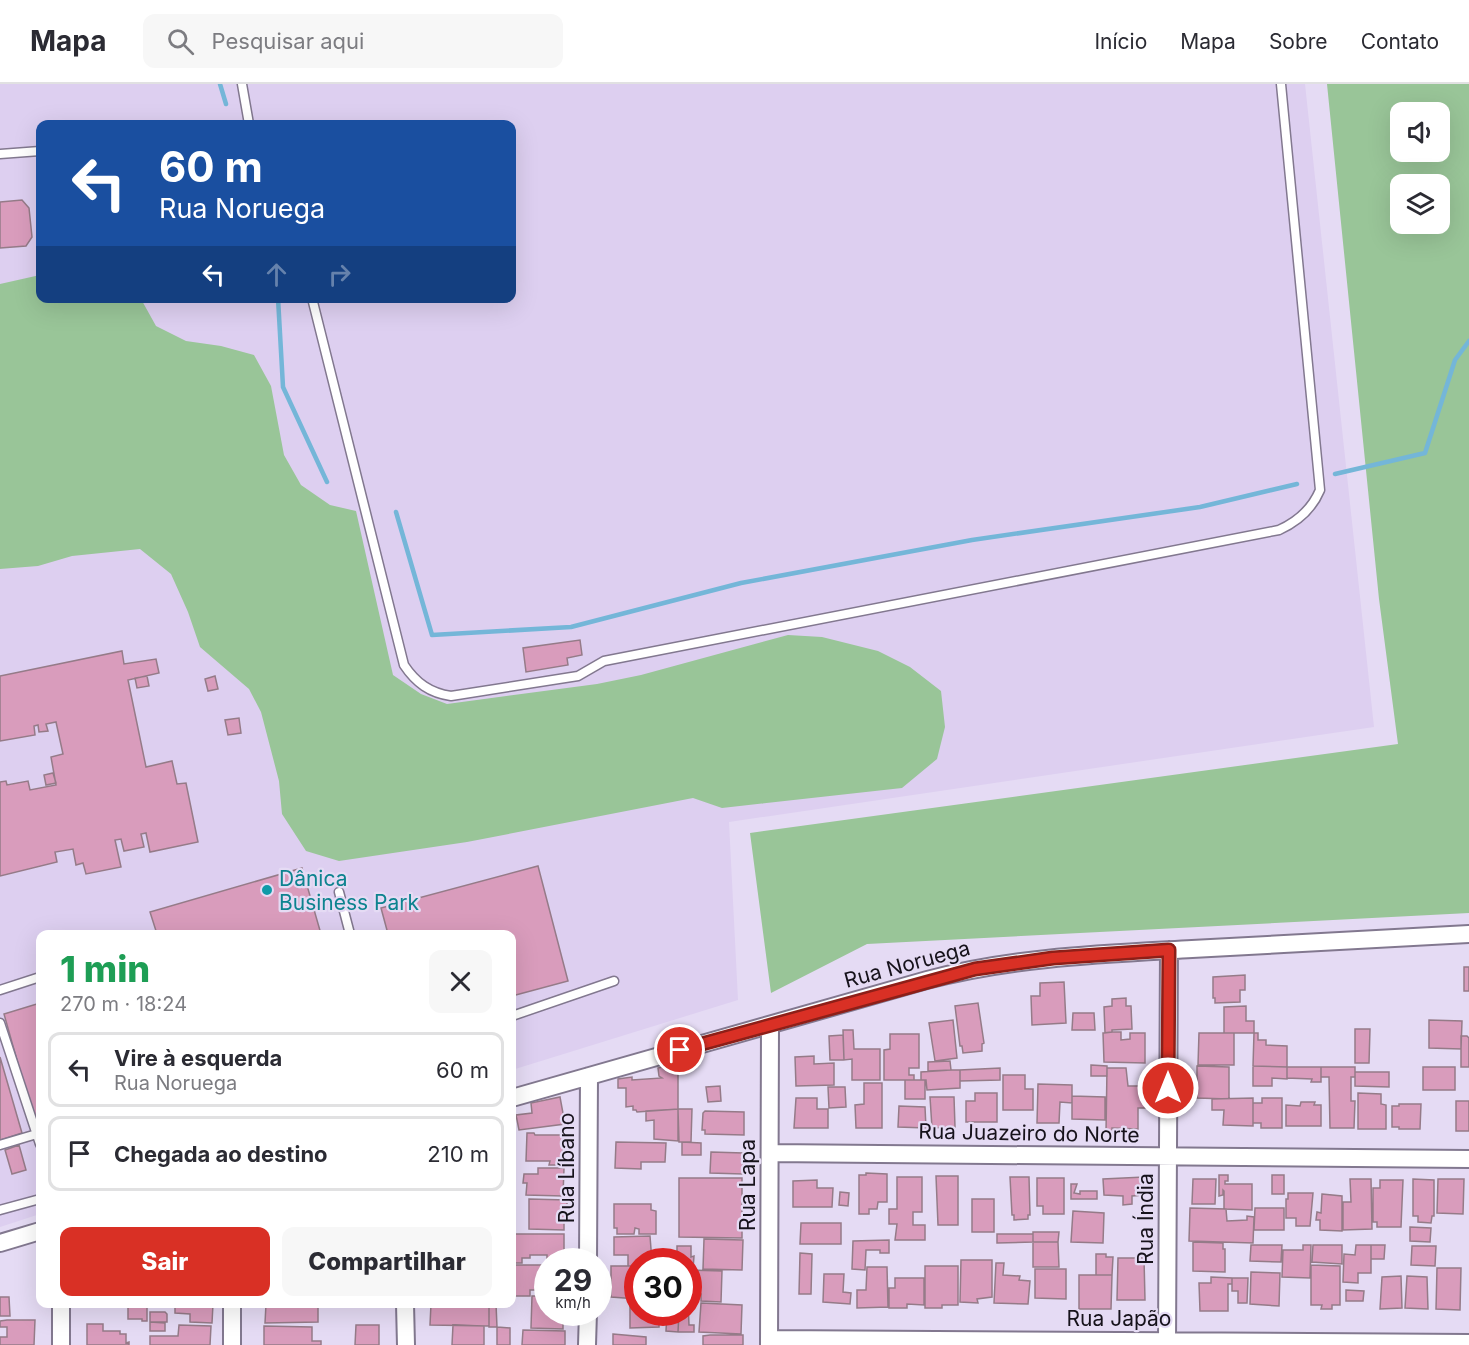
<!DOCTYPE html>
<html lang="pt">
<head>
<meta charset="utf-8">
<style>
	body { margin:0; font-family:Inter,sans-serif; background:#f7f7f7; color:#2b2b33; height:100vh; display:flex; flex-direction:column; font-size:22px; white-space:nowrap }
	* { box-sizing:border-box; margin:0 }
	p { font-size:20px; color:#7c7c81 }
	.icon { flex:none; width:33px; height:33px; fill:none; stroke:currentColor; stroke-width:2; stroke-linecap:round; stroke-linejoin:round }
	.map { position:relative; flex:1; overflow:hidden }
	.panel { position:absolute; left:36px; top:846px; width:480px; height:378px; display:flex; flex-direction:column; background:#fff; border-radius:12px; box-shadow:0 6px 24px #0002 }
	.panel>* { flex:none }
	.guide { position:absolute; left:36px; top:36px; width:480px; height:183px; border-radius:12px; box-shadow:0 6px 24px #0002; background:#1a4fa0; color:#fff; overflow:hidden }
	.tools { position:absolute; left:1390px; top:18px; display:grid; gap:12px }
	.tools a { display:grid; place-items:center; width:60px; height:60px; border-radius:12px; background:#fff; box-shadow:0 6px 24px #0002; font-size:30px }
	.speed { position:absolute; left:534px; top:1164px; display:flex; gap:12px; font-size:30px; font-weight:700; text-align:center }
	.speed>* { display:grid; place-content:center; width:78px; height:78px; border-radius:50%; background:#fff; box-shadow:0 6px 24px #0002; line-height:1 }
	.speed small { font-size:15px; font-weight:400 }
	.speed .limit { border:9px solid #d22; background:#fff; color:#111 }
	.pin { position:absolute; display:grid; place-items:center; width:51px; height:51px; color:#fff; margin:-26px; border:3px solid #fff; border-radius:50%; box-shadow:0 2px 6px #0007 }
	.me { position:absolute; width:66px; margin:-33px; rotate:0deg; stroke-linejoin:round; filter:drop-shadow(0 0 4px #0008) }
	.turn { display:flex; align-items:center; gap:21px; height:126px; padding:0 24px; font-size:27px }
	.turn .icon { width:78px; height:78px; stroke-width:2.5 }
	.turn b { display:block; font-size:42px; line-height:51px }
	.lanes { display:flex; align-items:center; height:57px; padding:0 24px; background:#0003; justify-content:center; gap:30px; direction:ltr }
	.lanes .off { opacity:.35 }
	.round { display:grid; place-items:center; flex:none; width:63px; height:63px; border-radius:12px; background:#f7f7f7 }
	.head { display:flex; align-items:center; justify-content:space-between; height:102px; padding:0 24px }
	h1 { font-size:36px; font-weight:800; line-height:45px; color:#1e9e55 }
	.cta { display:flex; gap:12px; margin-top:auto; padding:12px 24px }
	.cta a { flex:1; height:69px; border-radius:12px; background:#d93025; color:#fff; font-size:24px; font-weight:800; line-height:69px; text-align:center }
	.cta a+a { background:#f7f7f7; color:#2b2b33 }
	ul { padding:0; list-style:none }
	li { display:flex; align-items:center; gap:18px; height:75px; margin:0 12px 9px; padding:0 12px; border:3px solid #e1e1e2; border-radius:12px }
	li div { flex:1 }
	li b { display:block; font-size:22px }
	li em { font-style:normal }
	header { display:flex; align-items:center; gap:36px; box-sizing:border-box; height:84px; padding:0 30px; background:#fff; border-bottom:2px solid #e1e1e2 }
	header strong { font-size:28px }
	nav { display:flex; gap:33px; margin-inline-start:auto; font-size:21px }
	.search { width:420px; height:54px; background:#f7f7f7; display:flex; align-items:center; gap:15px; box-sizing:border-box; padding:0 21px; border-radius:12px; color:#7c7c81; font-size:22px }
	.map>svg:first-child { display:block }
	.built { fill:#ddcff0; fill-rule:evenodd }
	.green { fill:#99c598; fill-rule:evenodd }
	.lines { fill:none; stroke-linecap:round; stroke-linejoin:round }
	.stream { stroke:#74b6d8; stroke-width:4.5 }
	.building { fill:#d99cbc; stroke:#957b88; stroke-width:1.5 }
	.lane-casing { stroke:#82788f; stroke-width:11 }
	.street-casing { stroke:#82788f; stroke-width:20 }
	.lane { stroke:#fff; stroke-width:8 }
	.street { stroke:#fff; stroke-width:16 }
	.route-casing { stroke:#8d1f18; stroke-width:15 }
	.route { stroke:#d93025; stroke-width:10 }
	.culture-dot { fill:#0f9aa8; stroke:#e5dbf4; stroke-width:2 }
	.labels { text-anchor:middle; dominant-baseline:central; stroke-width:4.5; stroke-linejoin:round; paint-order:stroke }
	.culture-label { font-size:21px; fill:#0d838f; stroke:#e5dbf4; text-anchor:start }
	.street-label { font-size:21px; fill:#16121b; stroke:#e5dbf4 }
</style>
</head>
<body>
<header>
<strong>Mapa</strong>
<div class="search"><svg class="icon" aria-label="search" viewBox="0 0 24 24"><circle cx="10" cy="10" r="6"/><path d="M15 15l6 6"/></svg>Pesquisar aqui</div>
<nav><a>Início</a><a>Mapa</a><a>Sobre</a><a>Contato</a></nav>
</header>
<div class="map">
<svg width="1469" height="1261" viewBox="0 0 1469 1261">
	<rect width="100%" height="100%" fill="#e5dbf4"/>
	<path class="built" d="M0,0h1305l69,643 -645,95 9,178 -226,70v-136h-472v280l-40,13zM40,40h472v174h-472z"/>
	<path class="green" d="M1327,0h142v829l-602,31 -96,49 -21,-160 648,-89 -19,-145zM1401,28h39v40h-39zM1401,100h39v40h-39z
		M40,191v23l101,1 15,27 30,15 35,5 33,9 17,31 13,69 17,30 29,20 26,6 37,164 28,19 26,10 150,-20 44,-9 147,-40 34,2 56,14 32,16 31,24 4,36 -8,32 -35,29 -180,20 -29,-10 -226,44 -128,19 -33,-10 -24,-37 -3,-33 -18,-69 -12,-23 -49,-42 -12,-35 -17,-38 -31,-25 -68,7 -34,10 -38,3v-285z"/>
	<g class="lines">
		<path class="stream" d="M220,0l6,20
			M278,214l5,89 44,95
			M1335,390l90,-21 30,-93 14,-19
			M396,428l36,123 139,-8 170,-44 231,-43 228,-33 97,-23"/>
	</g>
	<path class="building" d="M22,116l7,8 3,29 -6,9 -26,2v-46z
		M580,556l2,15 -15,3 1,7 -42,7 -3,-24z
		M122,567l2,13 32,-5 3,14 -31,7 18,87 26,-6 5,23 9,-1 12,59 -48,10 -4,-19 -5,1 3,13 -20,4 -3,-12 -6,1 6,27 -35,7 -3,-11 -7,2 -3,-16 -18,3 2,10 -57,14v-94l6,-1 1,4 21,-4 2,9 26,-5 -5,-28 12,-3 -7,-32 -10,2 2,7 -9,1 -1,-7 -4,1 1,9 -35,6v-65z
		M147,592l2,10 -12,2 -2,-10z
		M215,592l3,13 -10,2 -3,-12z
		M239,634l2,15 -13,2 -3,-15z
		M53,689l3,10 -10,2 -2,-10z
		M538,782l30,115 -56,15v-62h-124l-7,-26z
		M302,784l19,66h-164l-7,-22z
		M1464,883h5v24h-5z
		M1245,891v15h-5v12l-25,1v-5h-2v-21z
		M1064,898l2,41 -34,2 -1,-29h9v-13z
		M1126,914v8h5l1,23 -20,1v2l-7,1 -1,-26 8,-1v-7z
		M40,919v124l-4,1 -32,-114z
		M978,919l6,40 -2,1v7l-19,2 -1,-7h-2l-5,-40z
		M1246,922v15h8v12h-30v-26z
		M1073,929h21l1,17h-23z
		M953,936l4,38 -22,3 -6,-38z
		M1429,936l33,1 -1,28 -32,-1z
		M1355,945h15l-1,34h-14z
		M843,946h10l1,19h26v31h-28v-21l-8,1z
		M1112,948h9v8l9,-1v-6h15v30l-41,-1 -1,-29z
		M1199,949h35v32h-36z
		M1254,949h4v7h8v5l21,1v21l-34,-1z
		M890,950h29v34h-10v7h5v5h-30v-30l6,-1z
		M843,951l1,25h-14l-1,-24z
		M1461,952h6l2,2v29h-8z
		M814,972v8l20,-1v22l-38,1 -1,-29z
		M0,973l22,76 -22,7z
		M950,977l1,9 -23,1v-9z
		M678,979v46l-41,3 -1,-2h-3v-4l-7,1v-19h-8v-9l14,-2v3l30,-2 -3,-2 -1,-8z
		M1091,981l16,1v10h-16z
		M1197,982l32,1v32l-32,-1z
		M1253,982l34,1v12l-15,-1v8h-19z
		M1287,983h34v15h-10l1,-3 -25,-1z
		M1321,983h34v10h-4v24h4l-1,27h-24l-1,-51h-8z
		M1423,983h32v23h-32z
		M1000,984v12l-40,1v-11z
		M1107,984h19l2,18h18v22h-8v21l-26,-1v5h-6z
		M951,986h9v18l-33,2 -1,-10h-5v-8z
		M1355,988h34v15l-34,-1z
		M1003,991h22v14h8v21h-30z
		M905,996h20v19h-20z
		M864,999h18v45h-26l-1,-23 9,-1z
		M1038,1000l34,1v18l-12,-1 -1,21h-22z
		M720,1002l1,15 -13,1 -2,-15z
		M828,1003h17l1,20 -17,1z
		M975,1009h22v29h-31v-21h9z
		M1358,1009l23,1v10l5,1v24h-28z
		M1072,1012l33,1v23l-33,-1z
		M560,1013l5,27 -46,6 -3,-15 16,-2 -1,-10z
		M930,1013h24l1,30 -23,1z
		M796,1014h21v11h11v19h-34z
		M1253,1014v28l-30,-1 1,-15h-12v-11z
		M1262,1014h20v30h-21v-5h-8v-20h9z
		M1456,1017h13v30h-13z
		M1301,1018h14l-1,3h7v21h-35v-21l14,1z
		M1399,1020h22l-1,25h-21v-2h-7v-21h7z
		M899,1022l26,1 1,21 -28,-1z
		M678,1025h14l-1,33h-12z
		M678,1025v32l-24,-2v-19l-8,1v-10z
		M705,1027l39,1v23l-39,-1v-4h-3l1,-17z
		M527,1049h7l1,2h29l-2,30h-13l1,-4h-24z
		M616,1058l50,1 -1,19h-24v7l-26,-1z
		M682,1058l19,1v12h-19z
		M19,1061l7,25 -14,4 -7,-24z
		M711,1068l32,1v21l-33,-1z
		M538,1084h26l-1,28 -37,-1 1,-12h-4l1,-9h14z
		M866,1089l21,1v28h-9l-1,7h-8v5h-10v-39h7z
		M1219,1091h9v6h-3v3h27v26l-28,-1v-18l-1,-1v5l-4,1z
		M1272,1091h12v19h-12z
		M936,1092h22v49h-20z
		M897,1093h25v35h-9v13h12v15h-30l2,-16h-8v-15h8z
		M1010,1093h19l1,38h-2v4l-14,1v-5h-2z
		M1144,1093l1,18 -13,1v8l-9,1v-9l-19,-1 -1,-16z
		M679,1094h63v60l-63,-1z
		M1037,1094h27v36h-21v-8h-6z
		M1193,1095h23l-1,25h-23z
		M1350,1095h21l1,50 -29,1v-28h8z
		M1413,1095l21,1v36h-2l-1,7 -13,-1v-6h-5z
		M1438,1095h26l-1,35 -26,-1z
		M817,1096v8h16l-1,19h-39v-26z
		M1380,1096h23l-2,47h-24v-5h-4v-34h7z
		M1071,1100h6l-3,9 6,1v-3h17v8h-26z
		M840,1108l9,1 -1,13 -9,-1z
		M1288,1109h25l-3,33h-14v-8h-10v-19h2z
		M1322,1110l20,2v35l-22,-1v-10h-4l1,-8 4,1z
		M529,1115l38,1v22h-3v8l-35,-1z
		M972,1115h22v33h-22z
		M614,1120h37v6l5,1v23h-17v-5l-4,-1 -1,6h-17v-6h-3z
		M1190,1124l36,1 1,12 20,-1v-4l7,1 -1,26 -64,-2z
		M1255,1124h29v22h-30z
		M1073,1127l31,2 -1,30 -32,-1z
		M801,1139h40v21h-41z
		M1410,1143l21,1 -1,14 -20,-1z
		M1033,1148h26l-1,10h-25z
		M512,1150h52v28h-16l-1,2v-9h-17v3h-8v5h-10z
		M997,1150h36v8l-36,1z
		M650,1152l2,26h-14v4h-10v-11h-14v-18z
		M704,1155l39,1 -1,30 -39,-1z
		M889,1156v13h-9v-3h-14l-1,20 -13,-1 1,-28z
		M1033,1158h25l1,25h-26z
		M1193,1158l30,1v6h2v23l-32,-1z
		M1251,1161h31l-1,17 -31,-1z
		M1303,1161h8l-1,33 -28,-1 1,-27h20z
		M1313,1161h29v19l-30,-2z
		M1356,1161h15v28h-13v10l-15,-1 1,-28 11,1z
		M1371,1161h14l-1,14h-13z
		M677,1162h14v11l3,-1 -1,13h-5v-7h-11z
		M1412,1162h24l-1,20 -24,-1z
		M800,1169l12,1 -1,40h-12z
		M1096,1170h10v3h7l-1,18h-16z
		M1118,1174h26l1,42h-28z
		M961,1176h31v37l-15,2 1,4 -18,-1z
		M996,1179h8l-1,12 17,1 -1,4 11,1 -2,23 -34,-1z
		M515,1181h33v25h-18v6h-18v-24h3z
		M1311,1181l29,1v39h-8v4h-11l1,-4h-11z
		M611,1182h27v33l-27,-2z
		M925,1182h33v39h-16v3h-17z
		M867,1183h20l1,40 -31,1v-18h9z
		M1437,1184h24l-1,42 -24,-1z
		M1035,1185h31v30l-31,-1z
		M688,1186l34,1 -1,31 -20,-1v-7h-13z
		M1251,1188l29,1 -1,33 -29,-2z
		M824,1190h20l-1,18 8,1 -1,11 -27,-2z
		M1079,1191h33l-1,34h-32z
		M1401,1192l1,32 -22,1 2,-32z
		M1407,1192l20,1 1,32 -23,-1z
		M1211,1193l21,1v6h-4v27h-28l-1,-28h12z
		M895,1194h29v27l-17,-1v4h-18v-20h6z
		M1232,1194h16l-1,25h-9v-12h-6z
		M1346,1206l18,1 -1,10h-17z
		M532,1212h16v16h15v17l-32,-1z
		M0,1213h9l1,19h-10z
		M630,1214l8,1v13h27l-6,2v13l-29,1z
		M688,1217l1,24h5v7h-16l1,-20h9z
		M701,1219l41,2 -1,29 -42,-2z
		M128,1220h21v2h-2v15h-5v-2h-14z
		M175,1220h38l-1,19 -22,-1v-8l-15,-1z
		M266,1220h52v18l-53,1z
		M431,1220h58v22l-59,-1z
		M489,1220h7l1,23h-8z
		M150,1228h15l2,2v8h-17z
		M667,1228h12l-1,20 -12,-1z
		M7,1236h28l-1,25h-34v-8h7v-10h-7v-6z
		M150,1238l15,1v8h-15z
		M87,1240h16v7h17v3h6v9l3,-1v3h-42z
		M179,1241l32,1 -1,19h-60v-9h28z
		M356,1241h23v20h-24z
		M453,1241l31,1v19h-32z
		M264,1242l48,1v14h9v4h-57z
		M497,1243l13,1v17h-13z
		M523,1246l42,1v14h-43z
		M613,1250l33,3v8h-33z
		M710,1251h33v10h-40v-9z"/>
	<g class="lines">
		<g class="lane-casing">
			<path id="lane" d="M242,0l7,40
				M0,70l40,-3
				M312,214l92,367c12,18 26,28 47,31l127,-20 26,-15 675,-131c20,-9 33,-21 41,-40l-39,-406
				M339,808l11,42
				M0,906l40,-13
				M512,932l102,-35
				M0,939l40,121
				M0,1061l40,-12
				M0,1126l40,-11"/>
		</g>
		<g class="street-casing">
			<path id="street" d="M512,1014l415,-118c87,-23 176,-26 265,-31 93,-5 185,-10 277,-15
				M770,1069l699,6
				M0,1159l40,-12
				M588,1178l1,-186
				M61,1220v41
				M232,1220v41
				M405,1220l1,41
				M769,1255l700,4
				M587,1261l1,-33
				M769,1261l1,-320
				M1167,1261l2,-395"/>
		</g>
		<use href="#lane" class="lane"/>
		<use href="#street" class="street"/>
	</g>
	<g class="lines">
		<g class="route-casing">
			<path id="route" d="M680,966l295,-81 78,-11 116,-8 -1,138"/>
		</g>
		<use href="#route" class="route"/>
	</g>
	<circle class="culture-dot" cx="267" cy="806" r="6"/>
	<g class="labels">
		<g class="culture-label">
			<text x="279" y="794">Dânica<tspan x="279" dy="24">Business Park</tspan></text>
		</g>
		<g class="street-label">
			<text transform="translate(907 880) rotate(-15)">Rua Noruega</text>
			<text transform="translate(1029 1049) rotate(1)">Rua Juazeiro do Norte</text>
			<text transform="translate(566 1084) rotate(-90)">Rua Líbano</text>
			<text transform="translate(747 1101) rotate(-90)">Rua Lapa</text>
			<text transform="translate(1145 1135) rotate(-90)">Rua Índia</text>
			<text x="1119" y="1234">Rua Japão</text>
		</g>
	</g>
</svg>
<div class="tools">
<a><svg class="icon" aria-label="sound" viewBox="0 0 24 24"><path d="M4 9h4l5-4v14l-5-4H4zM17 9q2 3 0 6"/></svg></a>
<a><svg class="icon" aria-label="layers" viewBox="0 0 24 24"><path d="M12 4l9 5-9 5-9-5zM3 14l9 5 9-5"/></svg></a>
</div>
<div class="speed"><div>29<small>km/h</small></div><div class="limit">30</div></div>
<div class="pin" style="left:680px;top:966px;background:#d93025"><svg class="icon" aria-label="arrive" viewBox="0 0 24 24"><path d="M6 21V4h12l-3 4 3 4H6"/></svg></div>
<svg class="me" style="left:1168px;top:1004px" viewBox="-20 -20 40 40"><circle r="17" fill="#d93025" stroke="#fff" stroke-width="3"/><path d="M0-11L8 9 0 5-8 9z" fill="#fff"/></svg>
<div class="guide">
<div class="turn"><svg class="icon" aria-label="left" viewBox="0 0 24 24"><path d="M17 20v-9H6M10 6l-5 5 5 5"/></svg><div><b>60 m</b>Rua Noruega</div></div>
<div class="lanes"><svg class="icon" aria-label="left" viewBox="0 0 24 24"><path d="M17 20v-9H6M10 6l-5 5 5 5"/></svg><svg class="icon off" aria-label="ahead" viewBox="0 0 24 24"><path d="M12 20V5M6 11l6-6 6 6"/></svg><svg class="icon off" aria-label="right" viewBox="0 0 24 24"><path d="M7 20v-9h11M14 6l5 5-5 5"/></svg></div>
</div>
<section class="panel">
<div class="head"><div><h1>1 min</h1><p>270 m · 18:24</p></div><a class="round"><svg class="icon" aria-label="close" viewBox="0 0 24 24"><path d="M6 6l12 12M18 6L6 18"/></svg></a></div>
<ul>
<li><svg class="icon" aria-label="left" viewBox="0 0 24 24"><path d="M17 20v-9H6M10 6l-5 5 5 5"/></svg><div><b>Vire à esquerda</b><p>Rua Noruega</p></div><em>60 m</em></li>
<li><svg class="icon" aria-label="arrive" viewBox="0 0 24 24"><path d="M6 21V4h12l-3 4 3 4H6"/></svg><div><b>Chegada ao destino</b></div><em>210 m</em></li>
</ul>
<div class="cta"><a>Sair</a><a>Compartilhar</a></div>
</section>
</div>
</body>
</html>
